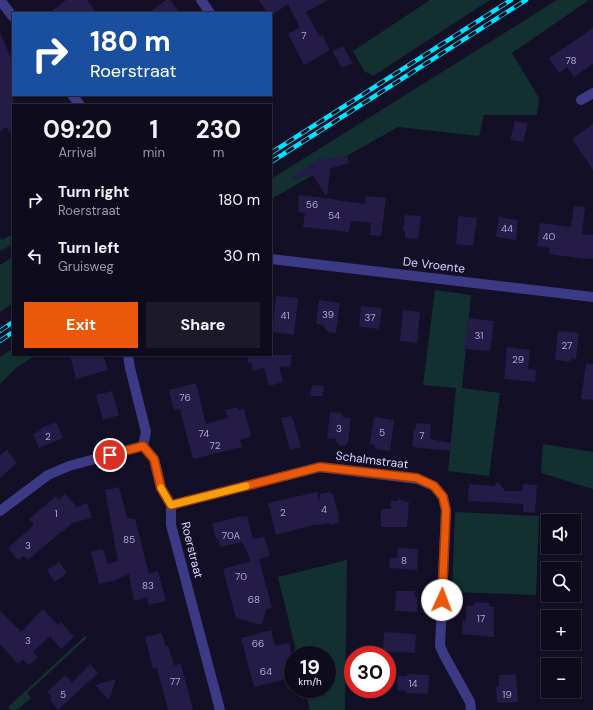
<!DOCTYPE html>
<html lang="en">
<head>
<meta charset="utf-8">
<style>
	body { margin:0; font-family:"DM Sans",sans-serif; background:#1c1929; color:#f1f3f6; height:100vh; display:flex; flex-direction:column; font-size:15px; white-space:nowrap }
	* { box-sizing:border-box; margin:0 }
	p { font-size:13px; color:#9b9ba3 }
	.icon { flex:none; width:22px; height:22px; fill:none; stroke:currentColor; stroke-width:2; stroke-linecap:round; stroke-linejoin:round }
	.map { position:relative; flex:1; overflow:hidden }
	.drawer { position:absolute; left:12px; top:104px; width:260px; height:252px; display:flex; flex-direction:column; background:#0e0b1c; border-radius:0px; box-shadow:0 1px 3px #0004,0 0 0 1px #2e2b3b }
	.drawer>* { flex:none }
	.hud { position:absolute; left:12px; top:12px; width:260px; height:84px; border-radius:0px; box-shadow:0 1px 3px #0004,0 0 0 1px #2e2b3b; background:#1a4fa0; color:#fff; overflow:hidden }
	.buttons { position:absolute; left:541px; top:514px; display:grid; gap:8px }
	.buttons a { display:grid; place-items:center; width:40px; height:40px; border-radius:0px; background:#0e0b1c; box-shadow:0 1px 3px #0004,0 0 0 1px #2e2b3b; font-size:20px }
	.speed { position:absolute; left:284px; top:646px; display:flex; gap:8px; font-size:20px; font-weight:700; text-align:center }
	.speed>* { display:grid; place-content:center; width:52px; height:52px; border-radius:50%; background:#0e0b1c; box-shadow:0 1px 3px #0004,0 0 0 1px #2e2b3b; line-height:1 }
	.speed small { font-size:10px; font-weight:400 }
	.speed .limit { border:6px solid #d22; background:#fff; color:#111 }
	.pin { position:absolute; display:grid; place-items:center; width:34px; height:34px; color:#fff; margin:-17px; border:2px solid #fff; border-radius:50%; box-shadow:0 1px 4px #0007 }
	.me { position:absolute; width:44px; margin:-22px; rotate:2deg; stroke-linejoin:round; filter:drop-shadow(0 0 3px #0008) }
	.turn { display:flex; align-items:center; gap:14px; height:84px; padding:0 12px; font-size:18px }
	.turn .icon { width:52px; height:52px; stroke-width:2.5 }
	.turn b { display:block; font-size:28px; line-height:34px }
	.eta { display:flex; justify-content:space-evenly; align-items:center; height:68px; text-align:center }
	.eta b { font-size:24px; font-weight:700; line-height:28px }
	.cta { display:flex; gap:8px; margin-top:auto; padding:8px 12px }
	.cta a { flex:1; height:46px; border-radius:0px; background:#ea580c; color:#fff; font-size:16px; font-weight:700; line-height:46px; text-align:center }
	.cta a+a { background:#1c1929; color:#f1f3f6 }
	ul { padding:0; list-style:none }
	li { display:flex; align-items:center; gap:12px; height:56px; padding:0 12px }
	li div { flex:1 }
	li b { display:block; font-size:15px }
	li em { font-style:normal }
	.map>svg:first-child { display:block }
	.green { fill:#12302f }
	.building { fill:#241b47 }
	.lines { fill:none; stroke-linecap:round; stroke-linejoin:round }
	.minor { stroke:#3d3a85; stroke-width:10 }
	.rail-casing { stroke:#00e5ff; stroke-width:4.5 }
	.rail { stroke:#130f26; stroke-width:3; stroke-dasharray:9; stroke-linecap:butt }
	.route-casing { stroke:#983908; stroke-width:10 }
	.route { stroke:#ea580c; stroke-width:7 }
	.slow { stroke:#f59e0b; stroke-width:7 }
	.labels { text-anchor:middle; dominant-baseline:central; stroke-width:4; stroke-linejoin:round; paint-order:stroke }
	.number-label { font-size:10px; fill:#aca6d1 }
	.street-label { font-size:12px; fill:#d9d4ff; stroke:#130f26 }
</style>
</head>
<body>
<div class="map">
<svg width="593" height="710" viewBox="0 0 593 710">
	<rect width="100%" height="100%" fill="#130f26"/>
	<path class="green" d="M430,0h60l-117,76 -9,-5 -11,-20z
		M557,0h32l-77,53 27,45 -2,17h-53l-5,21 -81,-9 -127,72v-20z
		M13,234v10l-13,7v-13l2,2z
		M13,257v46l-13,9v-47z
		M435,290l36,5 -9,93 38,5 -11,83 -41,-5 8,-83 -33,-3z
		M13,348v7h23l-19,12 -17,17v-27z
		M543,444l50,8v37l-52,-16z
		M455,512l84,4 -3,79 -84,-3z
		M347,560l-2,150h-35l-5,-21h22v-34h-30l-19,-78z
		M85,636l2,2 -60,55 4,5 -14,12h-7l-2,-3z"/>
	<path class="building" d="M66,0h21l10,13h-48z
		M166,0h4l10,13h-32z
		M258,0h70l-22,12 14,25 2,-2 8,15 -26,15 -16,-31 12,-7 -12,-23 -17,12v-3h-3z
		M593,28v36l-19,13 -7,-10 -8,6 -10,-15z
		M0,32l13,31v73l-7,-9 -6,5z
		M343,46l10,17 -11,5 -10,-17z
		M515,121l13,2 -5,19 -13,-2z
		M593,124v46l-21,-31z
		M347,155l2,8 -20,6h1l-3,28 -15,-23 -19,6 -1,-3 30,-20 2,3z
		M299,195l36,4v1l30,4 1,-8 20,2 -5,38 -11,-1 1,-12 -20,-2 -2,11 -46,-5 2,-14 -7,-1z
		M574,206l11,1 -3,27 11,1v24l-5,-1 -1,1 -38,-5 1,-6 -13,-2 3,-23 31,4z
		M405,215l16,1 -3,23 -13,-1v-7l-2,-1z
		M458,216l19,2 -4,28 -17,-2z
		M499,217l19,3 -2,20 -20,-3z
		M276,296l22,2 -4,37 -22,-3z
		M319,300l21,3 -4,30 -8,-1 -5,-7 -7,-1z
		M361,306l21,2 -3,21 -20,-2z
		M403,310l17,2 -3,31 -17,-2z
		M468,318l26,3 -4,30 -26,-2z
		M558,331l21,2 -3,26 -5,-1v4l-16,-2z
		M507,347l23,3 -2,19 8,1 -1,12 -31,-3z
		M70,355h33l5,15 -32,9z
		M248,355h44l-2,12 -11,-1 4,16 -14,4 -5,-18 -11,3 -2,-8h-3z
		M586,364h7v36l-12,-1z
		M196,383l10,41 22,-6 -3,-8 13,-3 1,3 5,-1 7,27 -11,4 2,7 -49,12 -13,-50 -6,1 -5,-20z
		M312,385l12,1 -1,10h-13z
		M112,391l7,24 -16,5 -7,-25z
		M330,412l10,1 4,5h7l-3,25 -4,3 -5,-1 -3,-3v-3l-9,-1z
		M292,416l9,31 -11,3 -9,-32z
		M374,417l20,3 -4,31 -15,-2v-4l-5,-1z
		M56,422l7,16 -24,10 -6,-14 8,-4v-2z
		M416,423l15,1 -1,15 21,4 -1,8 -38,-4 2,-18h2z
		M7,450l10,13 -17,15v-23z
		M498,482l7,9h18v-7l14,1 -2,28 -12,-1v-8l-55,-3 1,-17 25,2z
		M119,487l8,31 8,1 14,55 9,-3 8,30 -17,4 -2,-8 -13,4 -5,-27 -16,7 -14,3 -8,-32 12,-3 5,15 10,-3 -13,-71z
		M317,492l2,9 1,-7 10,-2 1,2h2l6,23 -1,6 -8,2 -1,-2 -13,3 1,-2 -41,11 -8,-32z
		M65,494l12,13 10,-4 5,15 -20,5 -10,9v-1l-28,24 -7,5 -3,-4 -6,4 -10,-12 26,-23 -5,-6 27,-23 3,4z
		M399,498l4,3 6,1 -2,25h-26v-18h10v-8h6z
		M241,516v1l6,-1 6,23 11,-2 6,19 -12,3h1l13,49 -6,1 -4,16 -26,-7 -13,-49 28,-8 -9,-19 -22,5 -2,-9 -2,1 -4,-15z
		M398,548l20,1 -1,21 -28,-2 1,-10h7z
		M59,562l8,11 -12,9 -8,-12z
		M396,591h19v6h2v15l-22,-1z
		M475,602l14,1v3l5,1v30l-32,-3 1,-14 3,1v-15l9,-1z
		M43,609l15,16 3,-3 13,15 -13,12 -11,-13 -17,16 5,5 -9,8 -6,-5 -5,4 -18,-20v-33l21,21z
		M271,630l4,16 14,-3 4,16 -8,1 5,18 -36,9 -13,-49z
		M384,632l32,2 -1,19 -32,-2z
		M162,633l4,14 2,-1 6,19 7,-1 12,46h-25l-11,-42 -4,1 -8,-32z
		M90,664l8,9 -40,37 -8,-10 2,-3 -5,-5 18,-17 7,7z
		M407,674l22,1 -1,19 -22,-1v-2l-9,-1 1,-14h9z
		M516,674l2,28 -21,1 -1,-16 3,-1v-11z
		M116,679l-7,21 -14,-15z"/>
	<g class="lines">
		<path class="minor" d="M0,0l13,17
			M201,0l9,13
			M72,95l8,10
			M581,100l12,-7
			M271,259l322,38
			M128,355l2,13 16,64 -3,14 11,13 7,29 10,17v20l49,185
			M171,505l149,-38 97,12 17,7 9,11 3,13 -6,136 4,9 26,47 1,8
			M0,511l48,-36 21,-9 74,-20"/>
		<g class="rail-casing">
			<path id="rail" d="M271,153l240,-153
				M271,162l255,-162
				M0,331l13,-9
				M0,341l13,-9"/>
		</g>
		<use href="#rail" class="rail"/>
	</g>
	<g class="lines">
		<g class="route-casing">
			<path id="route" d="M110,455l33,-9 11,13 7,29 10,17 149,-38 97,11 17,8 9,11 3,13 -4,90"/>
		</g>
		<use href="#route" class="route"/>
		<path class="slow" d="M161,488l10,17 75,-19"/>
	</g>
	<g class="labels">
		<g class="number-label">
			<text x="304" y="35">7</text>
			<text x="571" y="60">78</text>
			<text x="312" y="204">56</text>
			<text x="334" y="215">54</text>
			<text x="507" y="228">44</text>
			<text x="549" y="236">40</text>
			<text x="328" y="314">39</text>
			<text x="285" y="315">41</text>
			<text x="370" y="317">37</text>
			<text x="479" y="335">31</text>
			<text x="567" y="345">27</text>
			<text x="518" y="359">29</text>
			<text x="185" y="397">76</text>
			<text x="339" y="428">3</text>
			<text x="382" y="432">5</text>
			<text x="204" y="433">74</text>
			<text x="422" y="435">7</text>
			<text x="48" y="436">2</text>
			<text x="215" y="445">72</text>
			<text x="324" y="509">4</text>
			<text x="283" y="512">2</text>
			<text x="56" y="513">1</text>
			<text x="231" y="535">70A</text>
			<text x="129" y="539">85</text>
			<text x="28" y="545">3</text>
			<text x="404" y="560">8</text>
			<text x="241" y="576">70</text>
			<text x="148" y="585">83</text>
			<text x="254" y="599">68</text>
			<text x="481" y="618">17</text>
			<text x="28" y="640">3</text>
			<text x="258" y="643">66</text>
			<text x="266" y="671">64</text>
			<text x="175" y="681">77</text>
			<text x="413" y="683">14</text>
			<text x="63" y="694">5</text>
			<text x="507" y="694">19</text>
		</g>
		<g class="street-label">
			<text transform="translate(434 265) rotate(7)">De Vroente</text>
			<text transform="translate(372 460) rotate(7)">Schalmstraat</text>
			<text transform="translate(192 550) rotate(76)">Roerstraat</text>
		</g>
	</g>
</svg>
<div class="buttons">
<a><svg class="icon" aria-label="sound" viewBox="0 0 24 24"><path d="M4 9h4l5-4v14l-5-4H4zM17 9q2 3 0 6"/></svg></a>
<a><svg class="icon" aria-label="search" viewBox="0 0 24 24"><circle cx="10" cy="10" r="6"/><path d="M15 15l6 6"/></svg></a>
<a>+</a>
<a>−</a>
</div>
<div class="speed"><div>19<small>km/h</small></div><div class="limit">30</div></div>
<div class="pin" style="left:110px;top:455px;background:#d93025"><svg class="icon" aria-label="arrive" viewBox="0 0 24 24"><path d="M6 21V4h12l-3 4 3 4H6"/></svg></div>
<svg class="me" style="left:442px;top:600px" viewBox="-20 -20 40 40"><circle r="19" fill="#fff"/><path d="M0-13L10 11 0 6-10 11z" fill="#ea580c"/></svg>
<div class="hud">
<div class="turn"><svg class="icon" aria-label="right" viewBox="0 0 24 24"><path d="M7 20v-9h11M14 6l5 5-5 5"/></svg><div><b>180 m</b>Roerstraat</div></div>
</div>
<section class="drawer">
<div class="eta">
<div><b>09:20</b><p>Arrival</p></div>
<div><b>1</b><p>min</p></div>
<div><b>230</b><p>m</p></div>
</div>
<ul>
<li><svg class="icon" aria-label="right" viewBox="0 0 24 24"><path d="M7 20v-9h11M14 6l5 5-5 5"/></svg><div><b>Turn right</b><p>Roerstraat</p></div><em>180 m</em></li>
<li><svg class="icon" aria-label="left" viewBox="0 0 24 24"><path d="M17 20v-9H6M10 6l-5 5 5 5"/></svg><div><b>Turn left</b><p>Gruisweg</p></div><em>30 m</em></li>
</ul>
<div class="cta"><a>Exit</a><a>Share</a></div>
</section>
</div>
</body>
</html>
